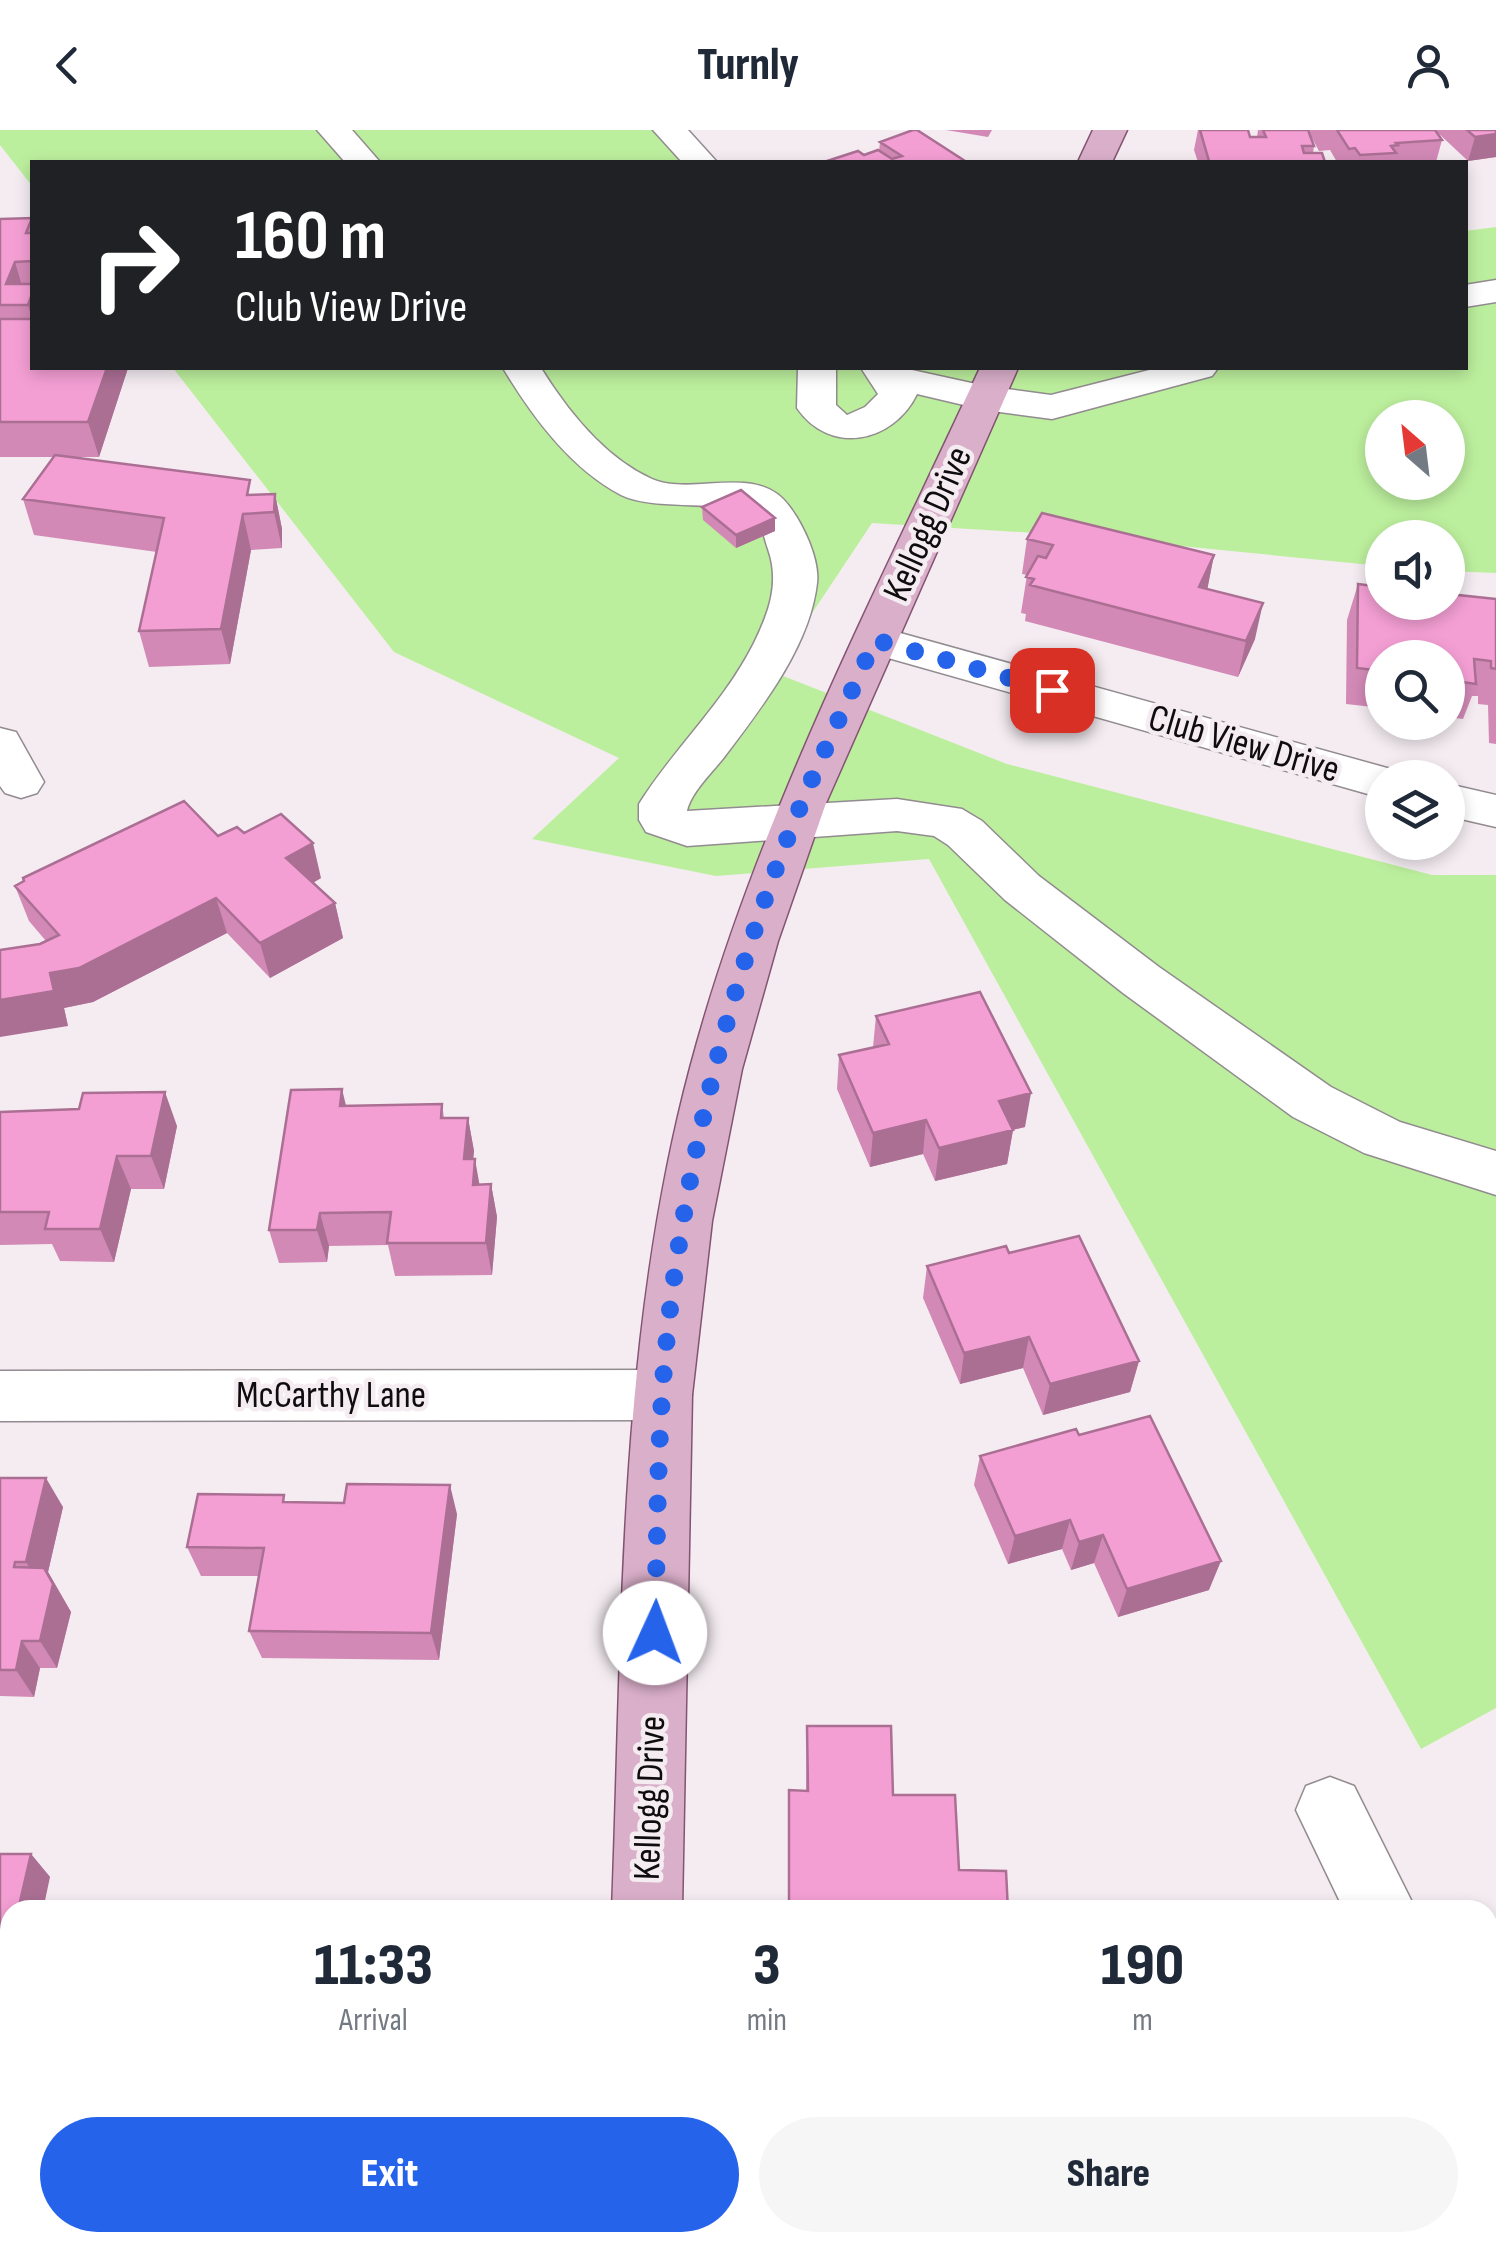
<!DOCTYPE html>
<html lang="en">
<head>
<meta charset="utf-8">
<style>
	body { margin:0; font-family:"Sofia Sans Condensed",sans-serif; background:#f6f6f7; color:#1f2937; height:100vh; display:flex; flex-direction:column; font-size:38px; white-space:nowrap }
	* { box-sizing:border-box; margin:0 }
	p { font-size:32px; color:#747a83 }
	.icon { flex:none; width:55px; height:55px; fill:none; stroke:currentColor; stroke-width:2; stroke-linecap:round; stroke-linejoin:round }
	.map { position:relative; flex:1; overflow:hidden }
	.drawer { position:absolute; left:0px; top:1770px; width:1498px; height:352px; display:flex; flex-direction:column; background:#fff; border-radius:30px 30px 0 0; box-shadow:0 5px 15px #0003 }
	.drawer>* { flex:none }
	.top-card { position:absolute; left:30px; top:30px; width:1438px; height:210px; border-radius:0px; box-shadow:0 5px 15px #0003; background:#202124; color:#fff; overflow:hidden }
	.needle { width:65px; rotate:332deg }
	.tools { position:absolute; left:1365px; top:270px; display:grid; gap:20px }
	.tools a { display:grid; place-items:center; width:100px; height:100px; border-radius:50%; background:#fff; box-shadow:0 5px 15px #0003; font-size:50px }
	.pin { position:absolute; display:grid; place-items:center; width:85px; height:85px; color:#fff; margin:-42px; border-radius:20px; box-shadow:0 5px 15px #0006 }
	.me { position:absolute; width:110px; margin:-55px; rotate:2deg; stroke-linejoin:round; filter:drop-shadow(0 0 8px #0008) }
	.turn { display:flex; align-items:center; gap:35px; height:210px; padding:0 40px; font-size:45px }
	.turn .icon { width:130px; height:130px; stroke-width:2.5 }
	.turn b { display:block; font-size:70px; line-height:85px }
	.eta { display:flex; justify-content:space-evenly; align-items:center; height:170px; text-align:center }
	.eta b { font-size:60px; font-weight:800; line-height:70px }
	.button { display:flex; gap:20px; margin-top:auto; padding:20px 40px }
	.button a { flex:1; height:115px; border-radius:60px; background:#2563eb; color:#fff; font-size:40px; font-weight:800; line-height:115px; text-align:center }
	.button a+a { background:#f6f6f7; color:#1f2937 }
	header { display:flex; justify-content:space-between; align-items:center; height:130px; padding:0 40px; background:#fff; font-size:45px; font-weight:800 }
	.map>svg:first-child { display:block }
	.green { fill:#bcef9d; fill-rule:evenodd }
	.lines { fill:none; stroke-linecap:round; stroke-linejoin:round }
	.minor-casing { stroke:#928b8f; stroke-width:3 }
	.major-casing { stroke:#835471; stroke-width:3 }
	.minor { fill:#fff; fill-rule:evenodd }
	.major { fill:#daafca; fill-rule:evenodd }
	.wall { fill:#d289b6 }
	.shaded-wall { fill:#ab6f94 }
	.building { fill:#f49fd4; stroke:#ab6f94; stroke-width:2.5 }
	.route { stroke:#2563eb; stroke-width:18; stroke-dasharray:0 32.4 }
	.labels { text-anchor:middle; dominant-baseline:central; stroke-width:9; stroke-linejoin:round; paint-order:stroke }
	.street-label { font-size:38px; fill:#0f0c0e; stroke:#f4ecf1 }
</style>
</head>
<body>
<header><svg class="icon" aria-label="back" viewBox="0 0 24 24"><path d="M15 5l-7 7 7 7"/></svg>Turnly<svg class="icon" aria-label="person" viewBox="0 0 24 24"><circle cx="12" cy="8" r="4"/><path d="M4 21q1-7 8-7t8 7"/></svg></header>
<div class="map">
<svg width="1496" height="2121" viewBox="0 0 1496 2121">
	<rect width="100%" height="100%" fill="#f4ecf1"/>
	<path class="green" d="M0,0h675l38,32h-681v24l-32,-41z
		M1496,97v346l-48,-2v-33h-66v28l-313,-31 -197,-12 -99,149 234,92 425,111h64v833l-75,41 -492,-890 -213,17 -184,-37 87,-81 -225,-106 -221,-284h1292v-137zM1382,288h66v64h-66z"/>
	<g class="lines">
		<g class="minor-casing">
			<path id="minor" d="M317,0h35l28,32h-35z
				M653,0h35l29,32h-35z
				M1496,150v22l-31,5v-22z
				M503,238h38c26,42 64,90 111,111 42,18 105,-17 137,27 14,18 31,54 28,77 -7,63 -55,124 -92,173 -12,16 -34,36 -38,55l210,-12 65,10 20,12 57,55 120,91 172,120 69,35 96,29v44l-132,-42 -71,-36 -170,-124 -118,-93 -57,-55 -14,-9 -37,-5 -210,15 -41,-14 -7,-12v-16c35,-56 85,-101 115,-161 15,-31 26,-60 14,-94 -4,-11 -6,-26 -15,-34 -15,-16 -99,-3 -132,-20 -51,-27 -89,-79 -118,-127z
				M798,238h38v37l11,10 18,-8 13,-13 -17,-26h42l82,18 66,9 106,-27h61l-6,8 -160,43 -67,-9 -68,-16c-24,49 -87,62 -120,14z
				M875,496l523,145 5,7h-21v20l-522,-148 -7,-10 7,-10z
				M0,598l16,4 28,50 -7,11 -16,5 -16,-5 -5,-7z
				M1448,654l48,11v32l-48,-11z
				M662,1240l21,7 9,18 -9,18 -21,7 -662,1v-50z
				M1330,1647l24,9 62,124h-72l-48,-100 10,-24z
				M1488,1949l8,3v87l-8,-3z"/>
		</g>
		<g class="major-casing">
			<path id="major" d="M1093,0h34l-15,32h-34z
				M980,238h38l-192,435 -48,138 -36,128 -30,152 -20,174 -10,515h-70c11,-281 5,-568 78,-842 65,-245 184,-471 290,-700z
				M599,2112h76v9h-76z"/>
		</g>
		<use href="#minor" class="minor"/>
		<use href="#major" class="major"/>
	</g>
	<path class="wall" d="M946,0h46l-4,7z
		M1198,0h50l2,7h7l1,-7h177l7,10 -6,22h-99l-7,-12 -11,1 -8,-15 3,10 -1,7 12,9h-127l-4,-12z
		M1435,0h61v27l-28,4z
		M880,12l85,20h-141l55,-11z
		M32,88v150h96l-29,89h-28l182,38 22,-1 7,35v19l-31,2 -21,114 -81,3 -10,-36 18,-79 -123,-17 -11,-36 31,-42h-54v-238z
		M702,377l73,11v13l-39,17 -33,-28z
		M1027,409l187,16 -7,34 48,50 -17,38 -213,-56 1,-7 -5,-1 6,-38 -5,-1z
		M1358,454l138,15v145l-7,-1 -1,-38 -10,-1v-8h-6l-9,23 -15,-2v-59h-66v50l-36,-4 1,-84z
		M244,703l77,45 -8,5 22,20 8,35 -73,40 -43,-45 -134,69 -29,6 4,18 -28,-82 6,-3 -17,-20 -14,-35 203,-50z
		M876,886l149,111 -12,3 -6,34 -72,17 -12,-27 -53,13 -33,-78 2,-34 34,-8z
		M442,974l2,14h24l6,33 -1,8 6,26 12,-1 6,33 -5,58 -97,1 -7,-31 -59,1 -2,16 -48,1 -10,-33 77,-124z
		M0,982l177,14 -13,63h-33l-17,73 -54,-1 -8,-17 -52,1z
		M1009,1123l130,108 -9,31 -87,23 -20,-47 -63,16 -37,-86 4,-32z
		M1079,1305l130,155 -91,27 -24,-54 -23,7 -9,-21 -54,15 -34,-79 6,-29z
		M0,1348l63,29 -15,65 23,40 -14,56h-17l-6,29 -34,-1z
		M287,1372l170,12 -18,146 -177,-2 -13,-27 10,-55h-58l-14,-29z
		M807,1596l86,69 66,75 49,40h-220l1,-120 17,1z
		M0,1724h31l19,23 -40,33v59h-10z
		M1024,2112h108l1,9h-109z"/>
	<path class="shaded-wall" d="M1496,4v23l-28,4 7,-24z
		M15,132l10,34 -19,-12z
		M32,164v25l-4,-14z
		M107,238h21l-29,89 -11,-35z
		M275,364l7,35v19l-8,-36z
		M243,384l8,36 -21,114 -9,-35z
		M775,388v13l-39,17v-13z
		M1214,425l-7,36 -8,-4z
		M1263,473l-8,36 -17,38 8,-36z
		M313,713l8,35 -26,15 -9,-35z
		M216,768l11,35 -134,69 -29,6 4,18 -68,11v-37l50,-27z
		M335,773l8,35 -73,40 -10,-35z
		M342,959l8,33 -10,-16z
		M165,962l12,34 -13,63 -13,-33z
		M1031,963l-6,34 -31,7 5,-33z
		M468,988l6,33 -4,41 -6,-33z
		M926,990l-3,34 -53,13 3,-34z
		M1013,1000l-6,34 -72,17 4,-33z
		M117,1026l14,33 -17,73 -14,-33z
		M475,1029l6,34 -8,-8z
		M491,1054l6,33 -5,58 -6,-32z
		M320,1083l9,33 -2,16 -10,-32z
		M1029,1207l-6,31 -63,16 4,-31z
		M1139,1231l-9,31 -87,23 7,-31z
		M46,1348l17,29 -15,65 23,40 -14,56 -17,-27 3,-51 -17,-28z
		M450,1355l7,29 -18,146 -8,-27z
		M1070,1390l-8,29 -54,15 7,-28z
		M1103,1405l-9,28 -23,7 8,-28z
		M1221,1431l-12,29 -91,27 9,-28z
		M22,1511l18,27 -6,29 -18,-27z
		M31,1724l19,23 -7,33h-25z
		M426,2112h10v9h-11z"/>
	<path class="building" d="M913,0h4l48,31 -4,1h-137l34,-11 6,4 14,-5 14,9 10,-3 -22,-14z
		M1200,0h48l2,7h16l-3,-7h45l6,16h-12l2,7h18l3,9 -116,-1z
		M1337,0h98l7,10 -46,3 2,2 -7,1 5,7 -36,2 -5,-7 -6,1z
		M1467,0h29v4l-21,3z
		M32,88l-6,15h6v28l-17,1 -9,22h26v10l-4,11h-28v-86z
		M0,189h32v49h75l-19,54h-88z
		M55,325l195,25 -3,15 28,-1 -1,18 -31,2 -22,115 -82,2 25,-113 -141,-19z
		M741,360l34,28 -39,17 -34,-28z
		M1042,383l172,42 -15,32 64,16 -17,38 -216,-56 4,-6 -8,-2 12,-21 8,2 7,-13 -26,-6z
		M1358,454l24,3v15h66v-8l48,5v70l-5,-1v-7l-17,-2 2,25 -28,-4v-22h-66v13l-25,-3z
		M184,671l34,35 19,-9 7,6 37,-19 32,29 -27,15 49,45 -75,40 -44,-45 -137,70 -29,5 4,18 -54,9v-50l40,-6 19,-9 -44,-49 9,-5 -1,-3z
		M980,862l51,101 -32,8 14,29 -74,18 -13,-28 -53,13 -34,-78 50,-11 -13,-28z
		M342,959l-2,17 102,-2 -1,14h27l-4,41h11l-2,26 18,-1 -5,59h-99l4,-31 -71,1 -3,17h-48l22,-140z
		M165,962l-14,64h-34l-17,73h-55l4,-17h-49v-100l79,-3 4,-16z
		M1079,1106l60,125 -89,23 -21,-47 -65,16 -37,-87 79,-20 3,7z
		M1150,1286l71,145 -94,28 -24,-54 -24,7 -9,-22 -55,16 -35,-80 96,-27 3,6z
		M0,1348h46l-20,84h-11l-1,5 30,1 9,16 -13,57h-18l-6,29h-16z
		M347,1354l103,1 -19,148 -182,-2 15,-83 -77,-1 11,-53 86,1 -1,7 61,1z
		M807,1596h84l2,69h62l4,75 47,1 2,39h-219v-120l19,1z
		M0,1724h31l-13,56h-8l-1,38h-9z
		M189,2112h237l-1,9h-237z
		M852,2112h100v9h-100z
		M1033,2112h99l1,9h-99z"/>
	<g class="lines">
		<path class="route" d="M655,1503c2,-79 2,-158 7,-236 12,-193 66,-419 141,-597 23,-54 48,-107 72,-160l177,50"/>
	</g>
	<g class="labels">
		<g class="street-label">
			<text transform="translate(928 394) rotate(-66)">Kellogg Drive</text>
			<text transform="translate(1244 614) rotate(16)">Club View Drive</text>
			<text x="331" y="1265">McCarthy Lane</text>
			<text transform="translate(650 1668) rotate(-88)">Kellogg Drive</text>
		</g>
	</g>
</svg>
<div class="tools">
<a><svg class="needle" viewBox="-14 -14 28 28"><path d="M0-13l5 13h-10z" fill="#e53935"/><path d="M0 13l5-13h-10z" fill="#747a83"/></svg></a>
<a><svg class="icon" aria-label="sound" viewBox="0 0 24 24"><path d="M4 9h4l5-4v14l-5-4H4zM17 9q2 3 0 6"/></svg></a>
<a><svg class="icon" aria-label="search" viewBox="0 0 24 24"><circle cx="10" cy="10" r="6"/><path d="M15 15l6 6"/></svg></a>
<a><svg class="icon" aria-label="layers" viewBox="0 0 24 24"><path d="M12 4l9 5-9 5-9-5zM3 14l9 5 9-5"/></svg></a>
</div>
<div class="pin" style="left:1052px;top:560px;background:#d93025"><svg class="icon" aria-label="arrive" viewBox="0 0 24 24"><path d="M6 21V4h12l-3 4 3 4H6"/></svg></div>
<svg class="me" style="left:655px;top:1503px" viewBox="-20 -20 40 40"><circle r="19" fill="#fff"/><path d="M0-13L10 11 0 6-10 11z" fill="#2563eb"/></svg>
<div class="top-card">
<div class="turn"><svg class="icon" aria-label="right" viewBox="0 0 24 24"><path d="M7 20v-9h11M14 6l5 5-5 5"/></svg><div><b>160 m</b>Club View Drive</div></div>
</div>
<section class="drawer">
<div class="eta">
<div><b>11:33</b><p>Arrival</p></div>
<div><b>3</b><p>min</p></div>
<div><b>190</b><p>m</p></div>
</div>
<div class="button"><a>Exit</a><a>Share</a></div>
</section>
</div>
</body>
</html>
